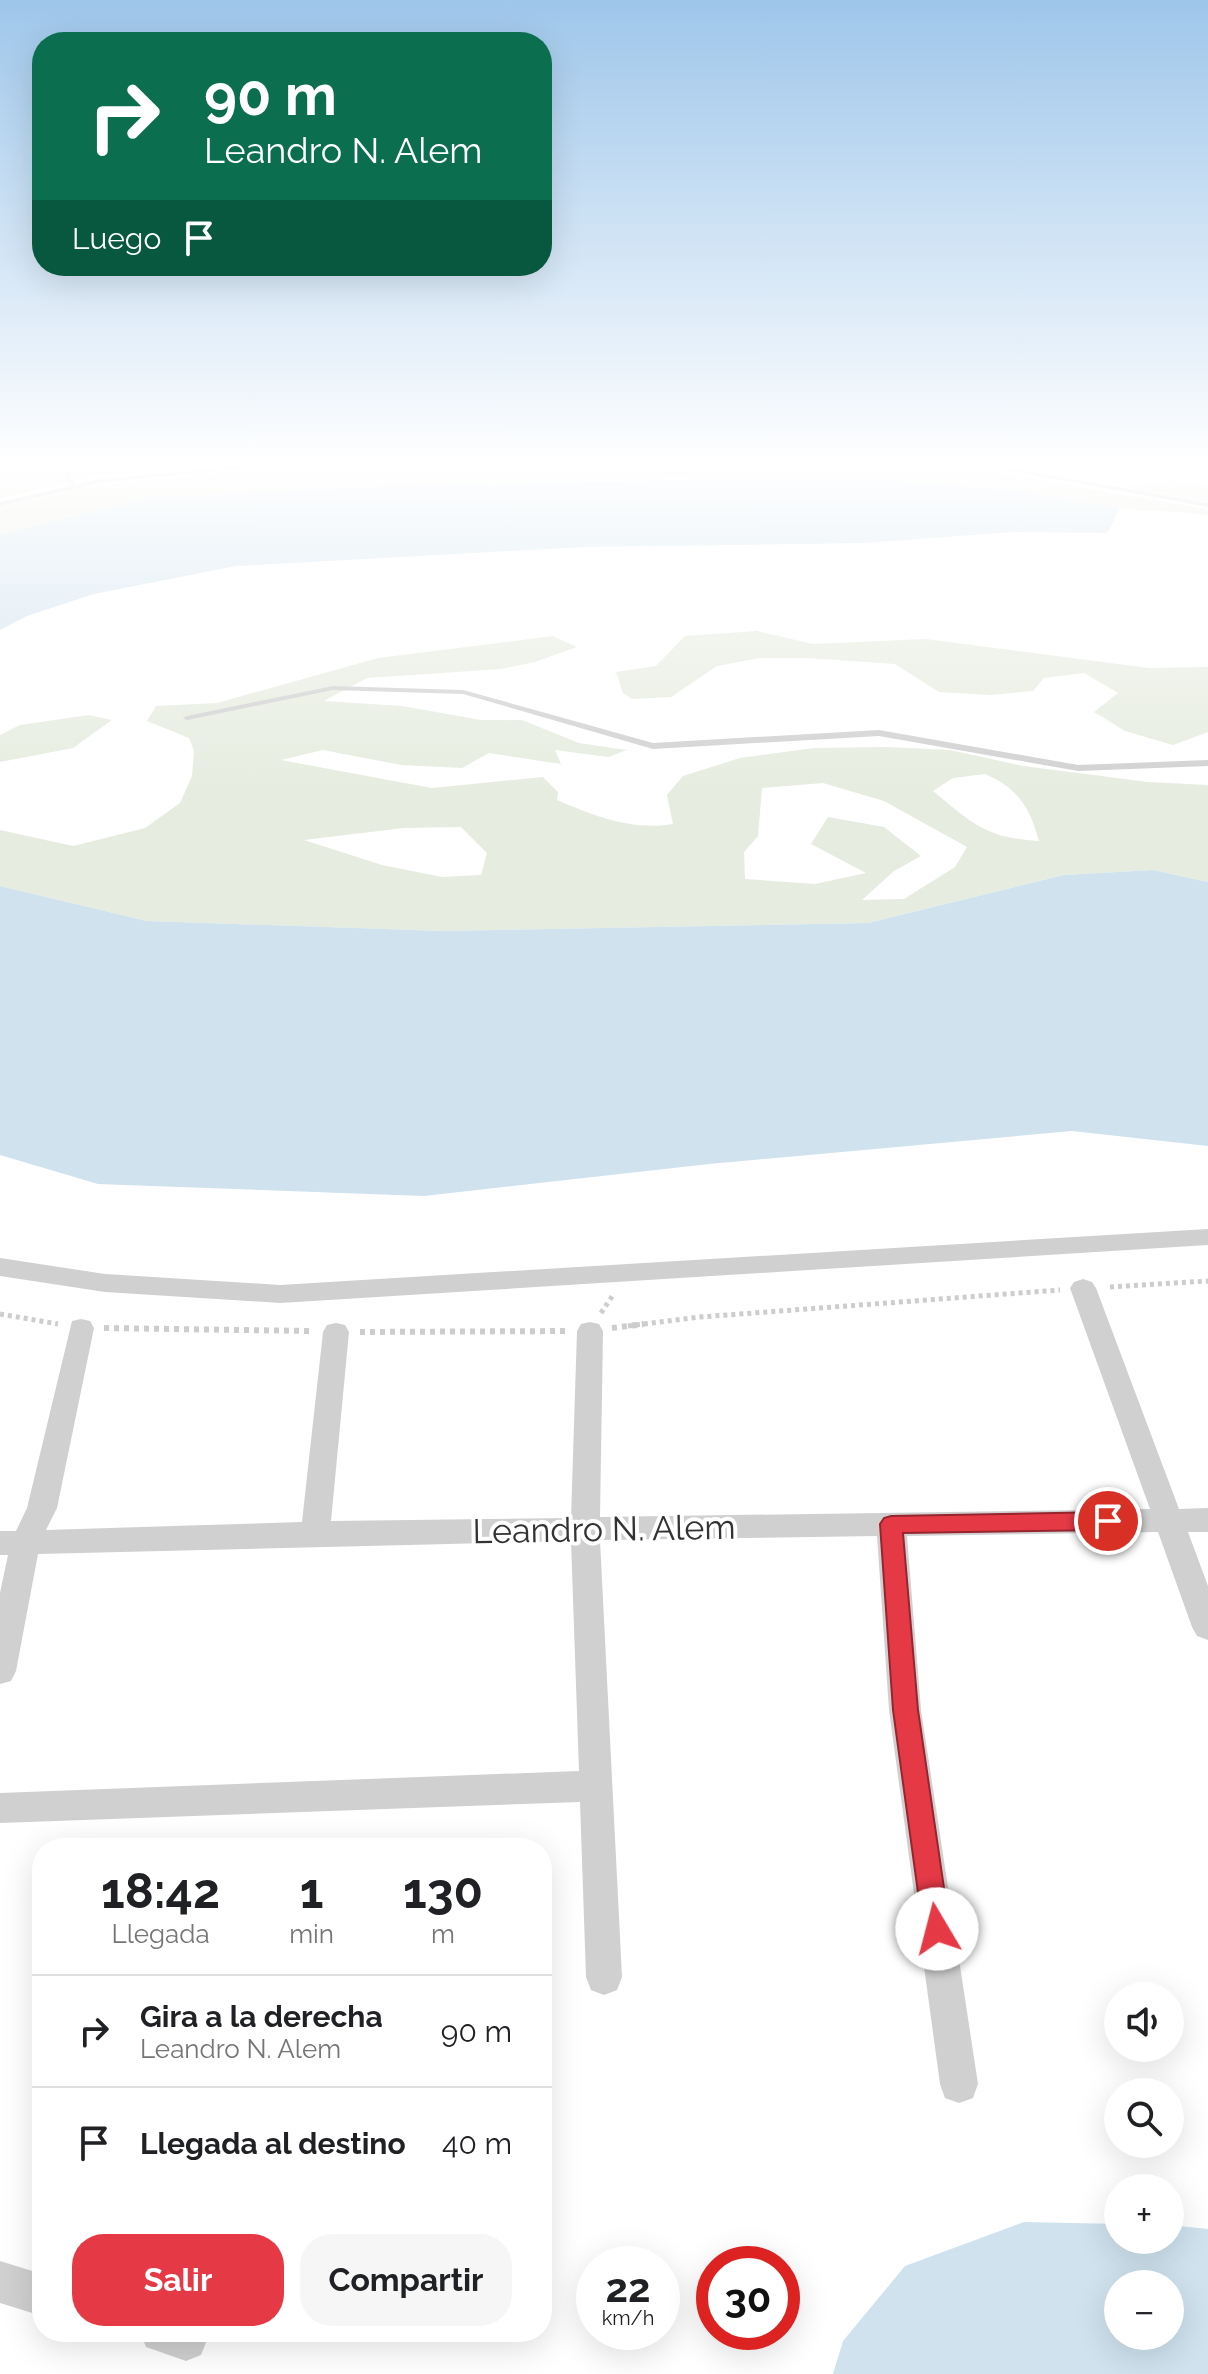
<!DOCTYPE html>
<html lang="es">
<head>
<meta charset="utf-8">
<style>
	body { margin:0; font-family:Raleway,sans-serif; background:#f6f6f6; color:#202124; height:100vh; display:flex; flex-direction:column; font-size:30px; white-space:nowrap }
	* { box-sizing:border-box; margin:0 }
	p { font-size:26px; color:#757577 }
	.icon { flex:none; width:44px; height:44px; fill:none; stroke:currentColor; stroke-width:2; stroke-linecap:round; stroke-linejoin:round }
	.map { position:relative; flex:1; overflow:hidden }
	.side { position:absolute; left:32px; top:1838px; width:520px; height:504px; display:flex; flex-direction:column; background:#fff; border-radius:32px; box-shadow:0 8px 32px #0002 }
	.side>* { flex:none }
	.guide { position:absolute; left:32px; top:32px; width:520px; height:244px; border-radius:32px; box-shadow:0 8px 32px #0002; background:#0b6e4f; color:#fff; overflow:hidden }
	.tools { position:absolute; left:1104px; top:1982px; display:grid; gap:16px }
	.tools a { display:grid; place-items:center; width:80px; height:80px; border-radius:50%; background:#fff; box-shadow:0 8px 32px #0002; font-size:40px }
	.speed { position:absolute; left:576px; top:2246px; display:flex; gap:16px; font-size:40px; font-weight:700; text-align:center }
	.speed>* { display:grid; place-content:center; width:104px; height:104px; border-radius:50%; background:#fff; box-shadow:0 8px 32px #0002; line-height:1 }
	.speed small { font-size:20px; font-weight:400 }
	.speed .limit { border:12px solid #d22; background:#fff; color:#111 }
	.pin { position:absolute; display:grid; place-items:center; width:68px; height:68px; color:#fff; margin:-34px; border:4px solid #fff; border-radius:50%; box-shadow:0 2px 8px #0007 }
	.me { position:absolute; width:88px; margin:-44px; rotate:352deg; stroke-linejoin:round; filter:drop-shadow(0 0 6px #0008) }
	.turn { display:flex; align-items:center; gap:28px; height:168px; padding:0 40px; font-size:36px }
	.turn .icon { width:104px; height:104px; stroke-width:2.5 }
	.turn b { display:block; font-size:56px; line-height:68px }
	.then { display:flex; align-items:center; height:76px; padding:0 40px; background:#0003; gap:16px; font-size:30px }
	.eta { display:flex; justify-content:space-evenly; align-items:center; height:136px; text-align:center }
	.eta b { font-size:48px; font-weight:700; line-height:56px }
	.button { display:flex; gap:16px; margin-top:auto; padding:16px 40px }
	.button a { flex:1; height:92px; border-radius:32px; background:#e63946; color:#fff; font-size:32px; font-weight:700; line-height:92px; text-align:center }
	.button a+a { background:#f6f6f6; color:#202124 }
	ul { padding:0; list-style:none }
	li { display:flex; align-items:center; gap:24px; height:112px; padding:0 40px; border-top:2px solid #e0e0e0 }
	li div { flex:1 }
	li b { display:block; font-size:30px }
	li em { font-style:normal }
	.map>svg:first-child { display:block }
	.green { fill:#e6ecdf; fill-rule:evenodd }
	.water { fill:#cfe2ee; fill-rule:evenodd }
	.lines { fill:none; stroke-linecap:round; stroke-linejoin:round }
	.path-far1 { stroke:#cdcdcd; stroke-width:5; stroke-dasharray:4 4; stroke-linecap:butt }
	.path { stroke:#cdcdcd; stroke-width:6; stroke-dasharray:5 5; stroke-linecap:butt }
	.lane { fill:#d0d0d0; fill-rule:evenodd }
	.street { fill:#d0d0d0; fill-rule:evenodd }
	.route { fill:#e63946; stroke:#96252e; stroke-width:2 }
	.labels { text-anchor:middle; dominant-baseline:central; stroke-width:8; stroke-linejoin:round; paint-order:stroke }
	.near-street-label { font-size:34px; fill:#333; stroke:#fff }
</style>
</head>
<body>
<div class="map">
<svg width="1208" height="2374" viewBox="0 0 1208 2374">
	<rect width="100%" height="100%" fill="#fff"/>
	<path class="green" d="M0,465h239l-142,10 -97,24z
		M308,465l470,3 173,-3 257,44v7l-16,-3 -72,-4 -106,-19 -81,-6 -261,-6 -293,8 -230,12 -149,37v-29l96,-21z
		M1170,481l38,5v16l-86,-15z
		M757,631l56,13 113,-5 223,29 59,-1v65l-35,13 -48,-14 -31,-19 24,-19 -34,-20 -40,5 -11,13 -42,4 -52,-3 -44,-28 -88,-6h-47l-43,8 -46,31 -39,2 -9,-6 -7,-21 40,-6 29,-30z
		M553,636l24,11 -42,15 -34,7 -134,9 -43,23 78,5 79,14h41l57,23 48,7 -19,7 -53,-7 6,14 -72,-11 -27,15 -61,-3 -78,-15 -42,10 151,28 111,-11 15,15 -1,8c37,16 75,31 116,24l-6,-29 16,-19 57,-18 74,-10 73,-1 63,3 73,16 125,16 60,3v97l-55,-12 -89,5 -196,48 -425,8 -296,-10 -147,-35v-56l73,16 72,-18 35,-25 12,-27 2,-25 -5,-13 -42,-17 9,-15 61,-3 161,-45zM985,774c33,14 45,34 54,67 -53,-3 -66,-17 -106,-50l20,-13zM823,783l61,18 83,46 -12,20 -51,32 -42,1 32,-29 27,-15 -37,-29 -56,-10 -17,27 55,29 -51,11 -70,-5 -1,-27 14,-16 4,-48zM461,827l26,26 -6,22 -39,2 -60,-12 -78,-25 100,-12z
		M89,715l23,5 -39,28 -73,14v-27l20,-10z"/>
	<path class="water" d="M847,477l167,13 106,19 -13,24 -94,-1 -149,11 -279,4 -349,19 -142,28 -67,22 -27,14v-95l149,-37 230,-12z
		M1153,870l55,12v264l-136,-15 -363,33 -285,32 -326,-12 -98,-29v-269l147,35 296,10 425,-8 196,-48z
		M1024,2222l94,2v16h52v-15l38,4v145h-375l10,-33 62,-75zM1118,2284h52v52h-52z"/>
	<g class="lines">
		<path class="path-far1" d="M1110,1287l98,-6
			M601,1313l12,-18
			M0,1314l58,10
			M628,1326l72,-9 360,-27"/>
		<path class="path" d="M104,1328l206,3
			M612,1328l32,-4
			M360,1332l206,-1"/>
		<path class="lane" d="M60,465h6l10,20 24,-6 149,-14h27l-176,18 -100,23v-4l70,-16z
			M714,465h70l-3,2h-64z
			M978,465h15l215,38v4z
			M333,686l130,4 190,53 226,-13 199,35 130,-5v6l-130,5 -199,-35 -226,13 -190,-55 -130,-4 -146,30 -4,-2 4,-2z"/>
		<path class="street" d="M1208,1229v16l-928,58 -175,-11 -105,-16v-18l105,16 175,11z
			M1083,1279l9,3 4,6 83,221 29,-1v24h-20l20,54v54l-11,-4 -5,-9 -34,-95 -251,4 14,174 57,374 -5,14 -14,5 -14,-5 -5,-14 -51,-374 -12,-174 -277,4 22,437 -5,13 -13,5 -13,-5 -5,-13 -6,-175 -580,21v-30l579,-22 -8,-230 -533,13 -22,117 -5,10 -11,3v-91l8,-38h-8v-24h16l11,-23 45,-187 9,-2 9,2 4,7 -37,180 -11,22 256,-8 21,-190 4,-7 9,-2 9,2 4,7 -18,189 240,-3 6,-187 4,-7 9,-2 9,2 4,7 -3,186 550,-8 -80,-221 4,-6z
			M0,2261l42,13v42l-42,-13z
			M140,2332h64l3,8 -6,15 -15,6 -40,-14z"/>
	</g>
	<linearGradient id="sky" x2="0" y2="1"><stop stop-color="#9ec6ea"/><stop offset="0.58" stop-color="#fff"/><stop offset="1" stop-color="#fff" stop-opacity="0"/></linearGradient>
	<rect width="1208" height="798" fill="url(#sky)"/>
	<path class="route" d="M1108,1512l8,3 3,6 -3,6 -8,3 -205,3 15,177 32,219 -4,9 -9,4 -10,-4 -4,-9 -30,-219 -13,-186 4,-6 7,-2z"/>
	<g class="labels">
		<g class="near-street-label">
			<text transform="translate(604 1529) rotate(-1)">Leandro N. Alem</text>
		</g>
	</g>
</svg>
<div class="tools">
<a><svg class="icon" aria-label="sound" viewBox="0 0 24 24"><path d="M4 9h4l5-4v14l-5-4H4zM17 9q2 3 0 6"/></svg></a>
<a><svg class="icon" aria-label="search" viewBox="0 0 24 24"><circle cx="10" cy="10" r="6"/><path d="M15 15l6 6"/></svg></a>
<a>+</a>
<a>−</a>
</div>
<div class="speed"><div>22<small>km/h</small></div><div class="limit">30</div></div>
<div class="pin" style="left:1108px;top:1521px;background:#d93025"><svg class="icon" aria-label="arrive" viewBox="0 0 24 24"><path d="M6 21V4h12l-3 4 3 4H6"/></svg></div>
<svg class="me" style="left:937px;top:1929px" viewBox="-20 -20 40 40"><circle r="19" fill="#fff"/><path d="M0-13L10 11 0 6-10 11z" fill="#e63946"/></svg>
<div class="guide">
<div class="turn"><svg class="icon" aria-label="right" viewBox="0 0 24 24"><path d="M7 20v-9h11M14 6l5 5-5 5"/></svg><div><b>90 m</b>Leandro N. Alem</div></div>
<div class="then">Luego<svg class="icon" aria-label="arrive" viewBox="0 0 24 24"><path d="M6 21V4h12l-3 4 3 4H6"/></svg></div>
</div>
<section class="side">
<div class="eta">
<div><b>18:42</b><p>Llegada</p></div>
<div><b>1</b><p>min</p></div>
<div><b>130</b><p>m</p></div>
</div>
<ul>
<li><svg class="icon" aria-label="right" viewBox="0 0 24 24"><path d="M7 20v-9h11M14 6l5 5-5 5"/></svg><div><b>Gira a la derecha</b><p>Leandro N. Alem</p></div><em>90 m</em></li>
<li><svg class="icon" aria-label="arrive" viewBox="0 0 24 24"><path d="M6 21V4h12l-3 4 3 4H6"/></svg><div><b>Llegada al destino</b></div><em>40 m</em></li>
</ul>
<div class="button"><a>Salir</a><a>Compartir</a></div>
</section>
</div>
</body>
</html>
